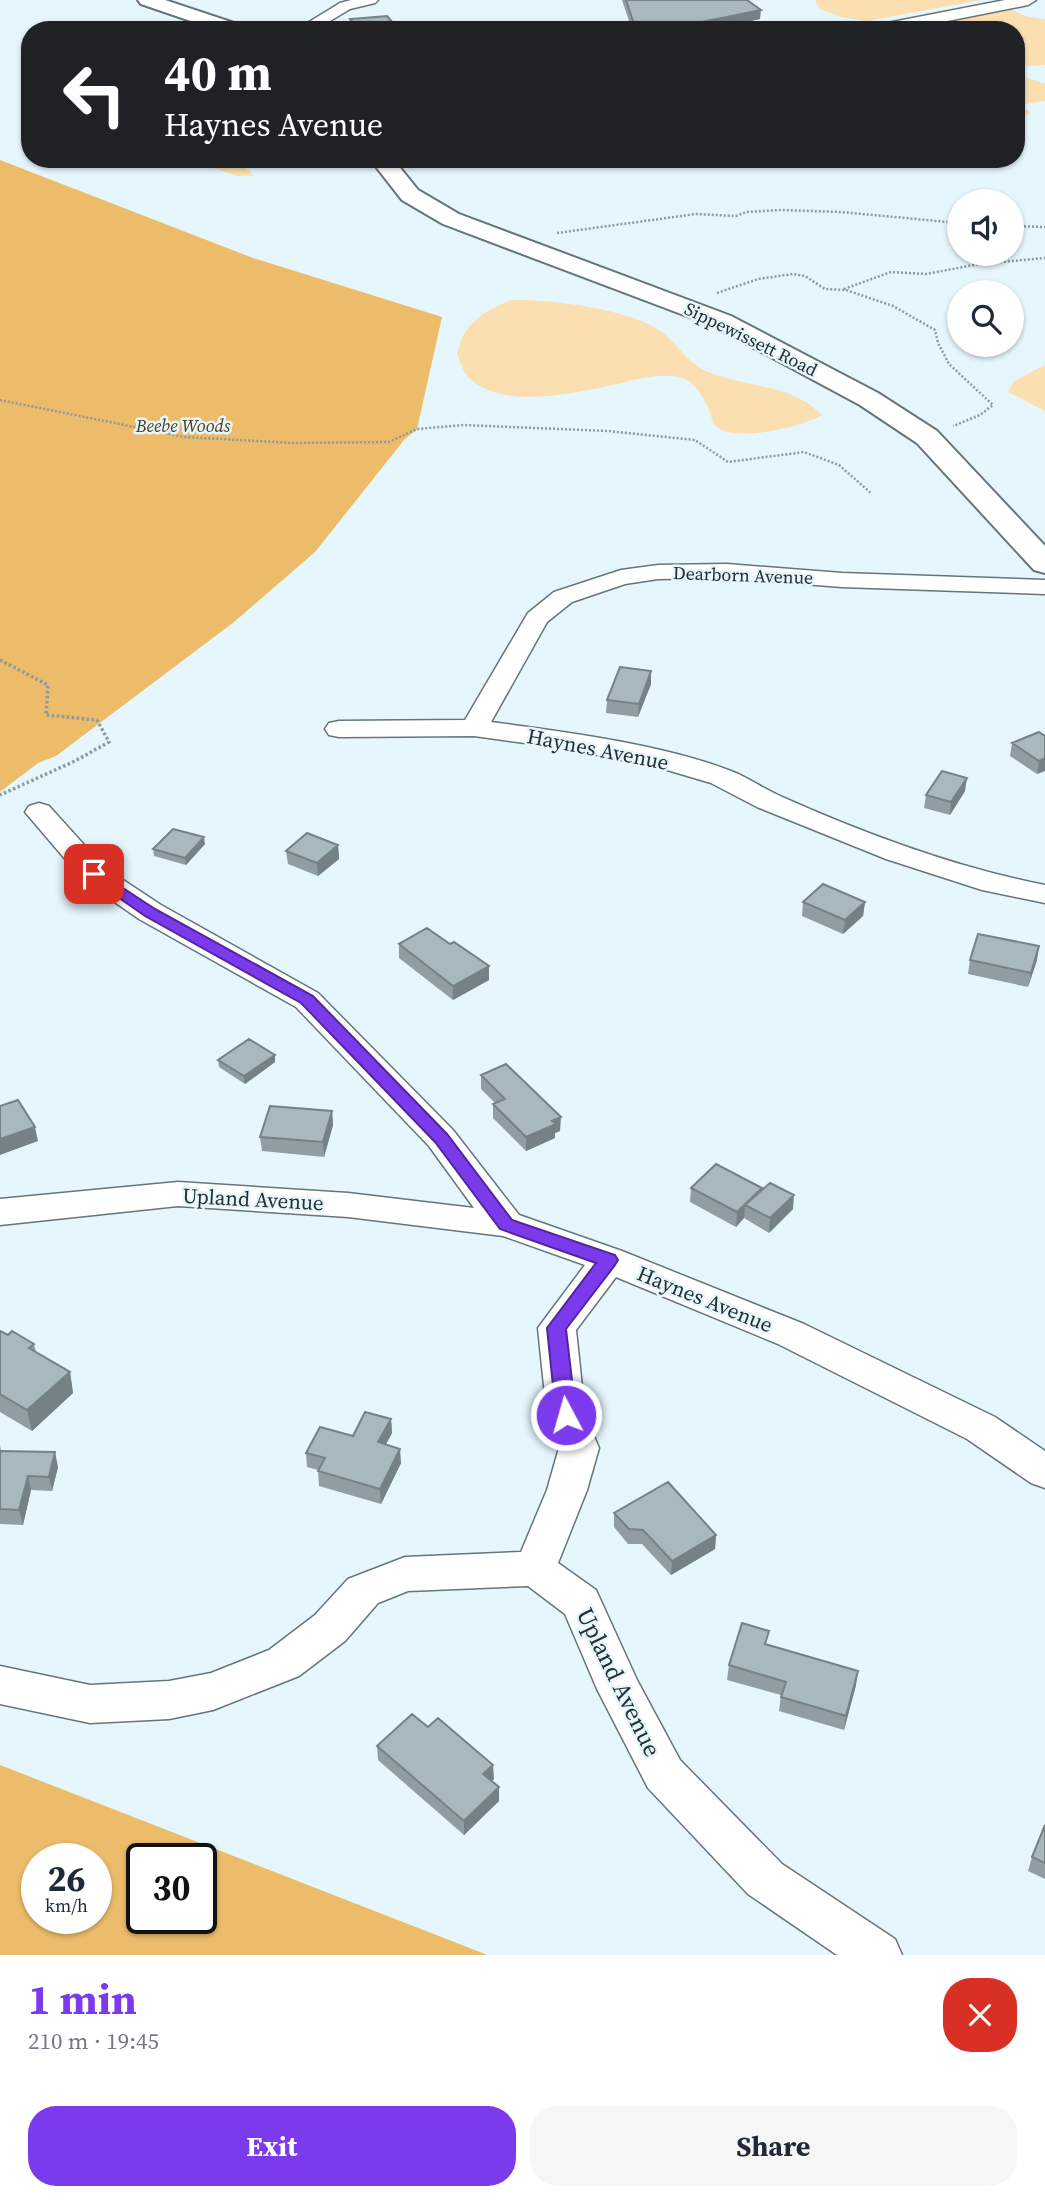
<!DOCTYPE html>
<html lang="en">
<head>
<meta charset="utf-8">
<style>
	body { margin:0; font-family:"Source Serif 4",serif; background:#f6f6f7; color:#1f2937; height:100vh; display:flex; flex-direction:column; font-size:26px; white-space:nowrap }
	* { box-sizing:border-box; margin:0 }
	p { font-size:23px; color:#747a83 }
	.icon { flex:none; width:38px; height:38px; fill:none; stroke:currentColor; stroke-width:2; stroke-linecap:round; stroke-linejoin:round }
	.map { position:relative; height:1955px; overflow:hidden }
	.details { display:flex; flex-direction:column; background:#fff; flex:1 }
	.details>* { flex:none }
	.banner { position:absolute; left:21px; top:21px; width:1004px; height:147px; border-radius:28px; box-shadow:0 2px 5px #0004; background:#202124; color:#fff; overflow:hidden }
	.buttons { position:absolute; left:947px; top:189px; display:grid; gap:14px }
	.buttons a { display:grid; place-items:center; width:77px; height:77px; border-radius:50%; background:#fff; box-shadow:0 2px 5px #0004; font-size:35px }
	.speed { position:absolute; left:21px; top:1843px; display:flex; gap:14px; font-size:35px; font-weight:700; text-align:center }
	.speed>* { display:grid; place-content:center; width:91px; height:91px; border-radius:50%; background:#fff; box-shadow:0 2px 5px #0004; line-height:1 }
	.speed small { font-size:18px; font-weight:400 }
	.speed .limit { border:4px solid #111; border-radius:10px; background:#fff; color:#111 }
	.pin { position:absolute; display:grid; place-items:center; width:60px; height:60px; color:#fff; margin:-30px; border-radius:14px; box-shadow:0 4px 10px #0006 }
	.me { position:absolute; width:77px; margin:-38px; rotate:354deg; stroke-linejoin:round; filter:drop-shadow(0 0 5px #0008) }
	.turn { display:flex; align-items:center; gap:24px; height:147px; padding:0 28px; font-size:32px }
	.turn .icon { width:91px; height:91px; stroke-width:2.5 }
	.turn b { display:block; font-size:49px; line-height:60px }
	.round { display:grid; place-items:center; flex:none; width:74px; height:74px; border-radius:28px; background:#f6f6f7 }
	.head { display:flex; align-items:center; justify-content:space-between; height:119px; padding:0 28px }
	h1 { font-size:42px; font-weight:700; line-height:52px; color:#7c3aed }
	.cta { display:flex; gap:14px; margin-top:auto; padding:14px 28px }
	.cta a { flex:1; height:80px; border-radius:28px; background:#7c3aed; color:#fff; font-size:28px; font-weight:700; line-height:80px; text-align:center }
	.cta a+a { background:#f6f6f7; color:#1f2937 }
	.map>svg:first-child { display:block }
	.green { fill:#fbdfb1 }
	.forest { fill:#ecbc6a; fill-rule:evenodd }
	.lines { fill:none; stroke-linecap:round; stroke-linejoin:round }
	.street-casing { stroke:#65757a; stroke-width:3 }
	.secondary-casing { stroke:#65757a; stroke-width:4 }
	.path-far1 { stroke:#8d999e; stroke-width:2.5; stroke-dasharray:2 2; stroke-linecap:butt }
	.path { stroke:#8d999e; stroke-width:3.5; stroke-dasharray:2.5 2.5; stroke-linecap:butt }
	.street { fill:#fff; fill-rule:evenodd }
	.secondary { fill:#fff; fill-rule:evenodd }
	.wall { fill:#909ea3 }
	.shaded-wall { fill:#758185 }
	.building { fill:#a7b8be; stroke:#758185; stroke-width:2 }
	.route { fill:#7c3aed; stroke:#51269a; stroke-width:2 }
	.labels { text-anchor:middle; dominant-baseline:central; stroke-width:5; stroke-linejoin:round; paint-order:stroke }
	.far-street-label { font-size:18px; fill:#272e30; stroke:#e5f6fd }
	.far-park-label { font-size:18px; font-style:italic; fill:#503c19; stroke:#e5f6fd }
	.street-label { font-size:21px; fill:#272e30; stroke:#e5f6fd }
	.near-street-label { font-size:24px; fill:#272e30; stroke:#e5f6fd }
</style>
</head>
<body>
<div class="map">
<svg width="1045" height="1955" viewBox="0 0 1045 1955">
	<rect width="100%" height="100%" fill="#e5f6fd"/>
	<path class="green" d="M815,0h167l-115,21 -26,-4 -21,-8z
		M1006,7l19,9 20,3v46l-28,2v-37h-118z
		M1017,74l28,10v17l-26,4 12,8 -14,7z
		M175,159h62l17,17h-17l-31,-11z
		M512,300c38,-1 116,9 147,30 20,14 27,34 54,44 38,14 79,10 109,41 -24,13 -67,22 -95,17 -6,-1 -10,-5 -14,-9 -3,-15 -14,-37 -28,-44 -14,-7 -44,-1 -59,3 -42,9 -122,30 -157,-4 -6,-7 -9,-16 -12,-24 7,-32 27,-43 55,-54z
		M1045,365v46l-37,-19 6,-11z"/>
	<path class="forest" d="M0,160l253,98 189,59 -25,112 -13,11 -89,112 -81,70 -178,134 -18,7 -38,29z
		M0,1765l485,189 2,1h-487zM37,1858h59v60h-59zM142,1858h59v60h-59z"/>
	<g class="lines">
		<g class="street-casing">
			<path id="street" d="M351,0h27l-3,3 -25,6 -35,21h-19l44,-27z
				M1005,0h31l-8,5 -126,25h-33l8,-5z
				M727,564l115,9 203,7v14l-203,-7 -115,-9 -69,1 -33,5 -53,18 -25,20 -56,100c74,10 170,22 240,49 16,6 31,17 47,24 85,38 175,72 267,90v18l-63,-13 -96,-31 -129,-52 -46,-24 -54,-16 -95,-19 -88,-12 -135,1 -10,-2 -4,-6 4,-6 10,-2 126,-1 63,-107 26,-21 67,-22 37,-5z
				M39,803l10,3 56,62 56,37 157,88 135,137 66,85 103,36 182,73 191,93 50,34v37l-14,-5 -64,-44 -189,-95 -162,-67 -40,53 9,85 14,33 -12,42 -29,73 38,27 41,90 43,80 102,104 113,75 7,16h-65l-89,-61 -100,-106 -51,-99 -32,-75 -37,-28 -120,5 -30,12 -33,38 -46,35 -86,34 -44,9 -79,4 -90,-19v-38l90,19 79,-4 42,-8 58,-23 46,-35 33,-36 57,-22 116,-5 26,-62 12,-42 -12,-33 -9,-87 47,-63 -82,-29 -155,-19 -170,-11 -178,19v-26l178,-17 170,11 126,15 -45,-62 -133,-139 -157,-88 -56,-39 -58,-68 4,-6z"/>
		</g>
		<g class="secondary-casing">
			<path id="secondary" d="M138,0h27l78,26 2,4h-28l-76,-26z
				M370,159h23l25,31 41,24 272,102 147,77 59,38 108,115v27l-11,-3 -117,-127 -57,-38 -147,-79 -270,-102 -41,-24z"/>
		</g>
		<path class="path-far1" d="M1012,226l33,1
			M557,233l139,-19 40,2 10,-4 35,-2 60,2 118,11
			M844,289l47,-17 35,2 53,-10 66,-6
			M717,293l41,-14 35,-5 12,2 20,13 21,1 47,16 42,24 3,13 11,21 44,41 -13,10 -27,11
			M0,400l184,37 110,6 95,-1 28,-13 47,-4 144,6 87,9 33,22 76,-10 35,13 33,29"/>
		<path class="path" d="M0,660l48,25 -2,30 51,5 12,22 -34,19 -75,34"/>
		<use href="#street" class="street"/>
		<use href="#secondary" class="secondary"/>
	</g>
	<path class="wall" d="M622,0h125l13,19 -52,11h-76z
		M350,19l49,11h-47l-1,-2z
		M651,684l-13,33 -32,-4 1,-13z
		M1045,736l-8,38 -27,-18 2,-13z
		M965,791l-15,24 -26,-7 2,-13z
		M205,844l-19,21 -32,-9 -1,-7z
		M338,845l1,14 -21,17 -30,-12 -2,-13z
		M803,902h62l-2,14 -20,18 -41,-18z
		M399,944h51l39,36 -36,20 -54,-42z
		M970,960h67l-9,27 -60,-13z
		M218,1060l57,2 -30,22 -26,-17z
		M481,1075l79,56 -5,2v5l-29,13 -33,-33v-14l2,-1 -14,-14z
		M332,1111l1,14 -9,32 -62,-6 -2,-14z
		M691,1188h71v2l31,19 -24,24 -25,-15 -8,9 -46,-25z
		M0,1331l8,4 26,9 2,8 34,20 3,21 -41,38 -32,-19z
		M391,1419l1,14 -6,11 15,19 -20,41 -62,-18 -1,-16 -11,-3 -1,-14 47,-17z
		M0,1445l1,6 57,16 -6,24 -21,-1 -8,35 -23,-1z
		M614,1513l102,22 -1,14 -44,26 -29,-31h-14l-14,-17z
		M767,1645l89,40 -12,45 -65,-19 2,-16 -54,-15 2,-15z
		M377,1746l117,33 -2,2 7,6v14l-35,34 -86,-75z
		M1045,1825v54l-17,-8 4,-14z"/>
	<path class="shaded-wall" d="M761,10l-1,9 -52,11h-45z
		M651,671v13l-13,33 1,-13z
		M1045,758v13l-8,3 2,-13z
		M967,778l-2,13 -15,24 1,-13z
		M204,837l1,7 -19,21 -1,-7z
		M338,845l1,14 -21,17 -1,-13z
		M865,902l-2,14 -20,18 2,-14z
		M1039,946l-2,14 -9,27 3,-14z
		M489,966v14l-36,20v-14z
		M275,1055v7l-30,22 -1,-8z
		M332,1111l1,14 -9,32 -1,-15z
		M561,1117l-1,14 -5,2v5l-29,13v-14l26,-16z
		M35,1127l3,14 -38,14v-16z
		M762,1188l-2,15 -15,2 -1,13 -8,9 1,-15z
		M794,1195l-1,14 -24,24 1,-15z
		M70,1372l3,21 -41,38 -5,-21z
		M391,1419l1,14 -13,24 -1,-15z
		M400,1449l1,14 -20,41 -1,-15z
		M55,1452l3,15 -6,24 -3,-14z
		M28,1476l3,14 -8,35 -4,-15z
		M716,1535l-1,14 -44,26 1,-14z
		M858,1671l-2,14 -12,45 2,-14z
		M493,1765l1,14 -10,9 -1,-14z
		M499,1787v14l-35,34v-14z"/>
	<path class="building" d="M626,0h121l14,10 -98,20h-27z
		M387,16l12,14h-40l-9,-11z
		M620,667l31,4 -12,33 -32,-4z
		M1039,732l6,4v22l-6,3 -27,-18z
		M942,771l25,7 -16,24 -25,-7z
		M173,829l31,8 -19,21 -32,-9z
		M307,833l31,12 -21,18 -31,-12z
		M823,884l42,18 -20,18 -42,-18z
		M427,928l23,16 4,-2 35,24 -36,20 -54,-42z
		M978,934l61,12 -8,27 -61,-13z
		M249,1039l26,16 -31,21 -26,-16z
		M506,1064l55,53 -9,4 4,3 -30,13 -33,-33 12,-5 -24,-24z
		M18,1100l17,27 -35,12v-33z
		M270,1106l62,5 -9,31 -63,-5z
		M716,1164l46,24 -25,24 -46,-24z
		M770,1183l24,12 -24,23 -25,-13z
		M0,1331l8,4 4,-4 22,13 -5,4 41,24 -43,38 -27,-16z
		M365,1412l26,7 -13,23 22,7 -20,40 -62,-18 7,-13 -19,-5 14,-26 33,9z
		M0,1451l55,1 -6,25 -21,-1 -9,34 -19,-1z
		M668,1482l48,53 -44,26 -29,-31 -14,-1 -15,-16z
		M742,1623l27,8 -4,13 93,27 -12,45 -65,-19 5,-15 -57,-17z
		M412,1714l16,13 10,-9 55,47 -10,9 16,13 -35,34 -87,-75z
		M1045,1825v38l-13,-6z"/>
	<path class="route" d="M94,869l61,40 158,87 134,138 65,86 103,35 3,5 -3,5 -49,64 10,86 -3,6 -7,2 -7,-2 -3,-6 -9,-87 49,-65 -96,-34 -65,-87 -134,-139 -156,-87 -56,-39 -2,-3 2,-3z"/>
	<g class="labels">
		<g class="far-street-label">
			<text transform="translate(751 339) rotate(26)">Sippewissett Road</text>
			<text transform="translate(743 575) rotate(2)">Dearborn Avenue</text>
		</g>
		<g class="far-park-label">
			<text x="183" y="425">Beebe Woods</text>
		</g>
		<g class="street-label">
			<text transform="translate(598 749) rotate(11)">Haynes Avenue</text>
			<text transform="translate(253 1199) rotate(3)">Upland Avenue</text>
			<text transform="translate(705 1299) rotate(22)">Haynes Avenue</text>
		</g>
		<g class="near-street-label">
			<text transform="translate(619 1682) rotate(64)">Upland Avenue</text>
		</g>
	</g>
</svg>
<div class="buttons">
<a><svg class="icon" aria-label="sound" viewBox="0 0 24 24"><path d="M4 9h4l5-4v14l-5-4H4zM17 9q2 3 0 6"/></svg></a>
<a><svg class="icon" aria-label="search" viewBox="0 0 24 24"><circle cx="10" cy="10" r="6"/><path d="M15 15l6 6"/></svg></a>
</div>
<div class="speed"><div>26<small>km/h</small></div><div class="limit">30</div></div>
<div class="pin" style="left:94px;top:874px;background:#d93025"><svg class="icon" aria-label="arrive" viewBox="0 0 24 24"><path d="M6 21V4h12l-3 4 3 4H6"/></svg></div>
<svg class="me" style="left:566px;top:1415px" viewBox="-20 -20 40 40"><circle r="17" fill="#7c3aed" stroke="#fff" stroke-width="3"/><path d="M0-11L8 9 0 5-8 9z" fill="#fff"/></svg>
<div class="banner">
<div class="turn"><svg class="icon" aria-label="left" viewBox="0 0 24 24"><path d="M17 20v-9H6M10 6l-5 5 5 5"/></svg><div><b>40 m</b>Haynes Avenue</div></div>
</div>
</div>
<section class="details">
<div class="head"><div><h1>1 min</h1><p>210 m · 19:45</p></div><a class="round" style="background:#d93025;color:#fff"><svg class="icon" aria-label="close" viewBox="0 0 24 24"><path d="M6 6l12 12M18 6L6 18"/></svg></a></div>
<div class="cta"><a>Exit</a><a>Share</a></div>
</section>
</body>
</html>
